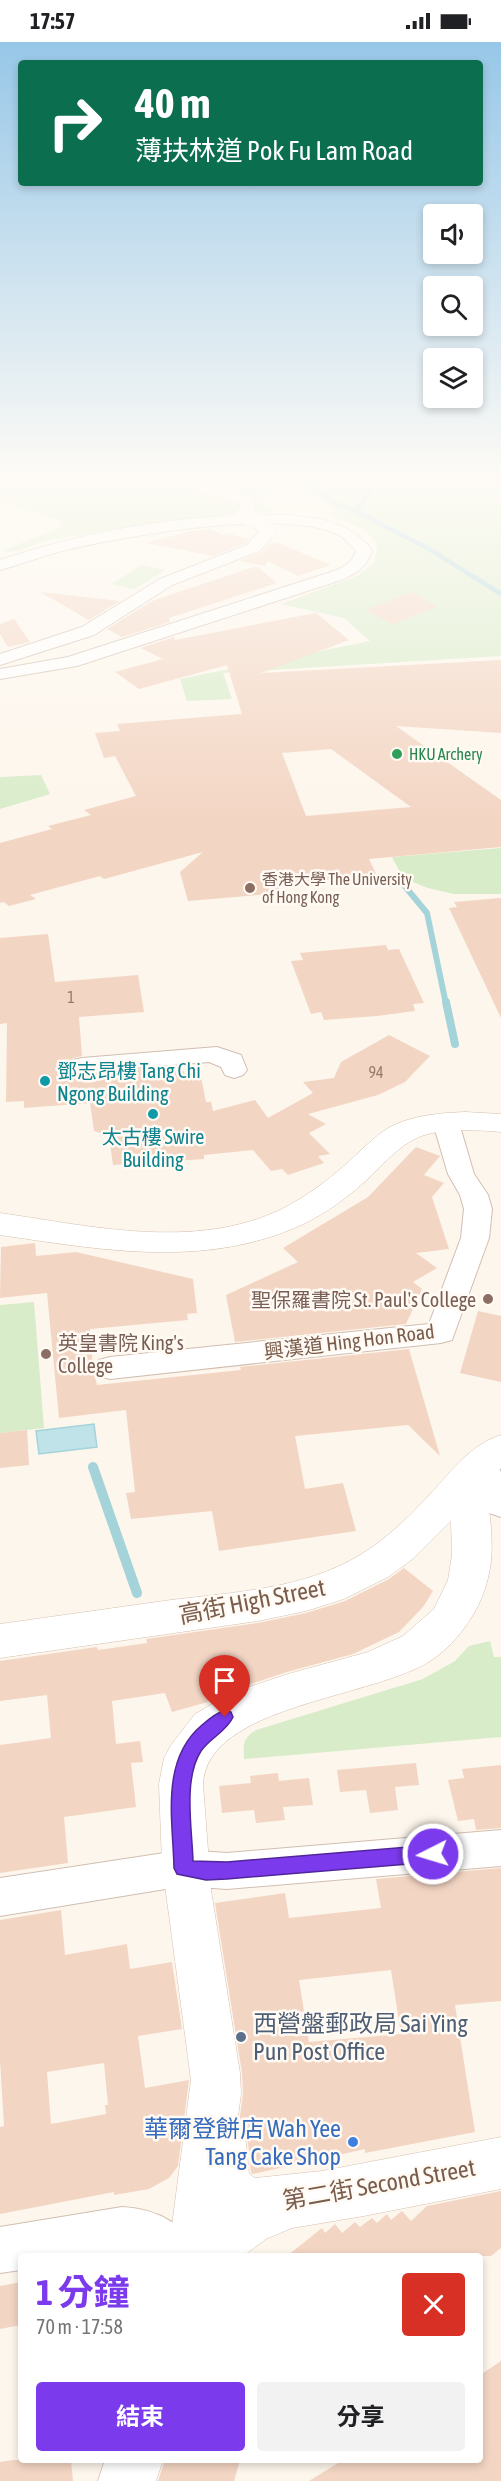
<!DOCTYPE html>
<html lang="zh-TW">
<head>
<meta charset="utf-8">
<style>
	body { margin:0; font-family:"Asap Condensed","Noto Sans TC",sans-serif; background:#f2f2f2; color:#202124; height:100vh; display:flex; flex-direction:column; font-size:22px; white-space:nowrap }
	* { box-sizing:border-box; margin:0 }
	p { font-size:20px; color:#757577 }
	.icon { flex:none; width:33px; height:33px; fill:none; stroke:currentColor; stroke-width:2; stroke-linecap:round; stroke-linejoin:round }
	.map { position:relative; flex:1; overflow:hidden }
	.details { position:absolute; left:18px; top:2211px; width:465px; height:210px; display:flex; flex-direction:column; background:#fff; border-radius:6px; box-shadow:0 3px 9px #0003 }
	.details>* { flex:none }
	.guide { position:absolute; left:18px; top:18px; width:465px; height:126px; border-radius:6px; box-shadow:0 3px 9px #0003; background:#0b6e4f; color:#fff; overflow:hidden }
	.fabs { position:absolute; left:423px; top:162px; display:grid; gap:12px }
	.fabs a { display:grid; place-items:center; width:60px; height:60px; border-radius:6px; background:#fff; box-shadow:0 3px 9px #0003; font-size:30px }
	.pin { position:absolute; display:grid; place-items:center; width:51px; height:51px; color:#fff; margin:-62px -26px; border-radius:50% 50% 50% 0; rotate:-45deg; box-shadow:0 0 6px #0007 }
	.pin .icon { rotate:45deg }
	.me { position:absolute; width:66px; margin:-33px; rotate:265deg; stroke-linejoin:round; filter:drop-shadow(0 0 4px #0008) }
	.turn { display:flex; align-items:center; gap:21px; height:126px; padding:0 18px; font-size:27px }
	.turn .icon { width:78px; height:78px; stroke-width:2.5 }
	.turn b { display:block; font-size:42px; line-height:51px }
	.round { display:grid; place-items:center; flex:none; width:63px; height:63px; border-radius:6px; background:#f2f2f2 }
	.head { display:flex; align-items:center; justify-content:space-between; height:102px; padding:0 18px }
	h1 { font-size:36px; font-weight:700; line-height:45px; color:#7c3aed }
	.cta { display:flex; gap:12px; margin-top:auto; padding:12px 18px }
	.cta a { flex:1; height:69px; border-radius:6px; background:#7c3aed; color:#fff; font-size:24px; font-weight:700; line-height:69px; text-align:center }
	.cta a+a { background:#f2f2f2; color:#202124 }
	.status { display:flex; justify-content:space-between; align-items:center; height:42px; padding:0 30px; background:#fff; direction:ltr }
	.status svg { height:16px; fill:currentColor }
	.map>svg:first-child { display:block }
	.green { fill:#d8ecc9 }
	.water { fill:#bfe3e8; stroke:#a5d3da; stroke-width:1.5 }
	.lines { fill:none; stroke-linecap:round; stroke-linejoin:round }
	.stream-far3 { stroke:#a5d3da; stroke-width:4.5 }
	.stream-far2 { stroke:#a5d3da; stroke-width:6 }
	.stream-far1 { stroke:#a5d3da; stroke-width:8 }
	.stream { stroke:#a5d3da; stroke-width:10 }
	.building { fill:#f3d5c3; fill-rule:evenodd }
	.street-casing { stroke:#d1beb0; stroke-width:2 }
	.secondary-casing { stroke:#d6c0b0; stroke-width:1 }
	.street { fill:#fff; fill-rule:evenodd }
	.secondary { fill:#fff; fill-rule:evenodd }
	.street-bridge-casing { stroke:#d1beb0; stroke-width:17; stroke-linecap:butt }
	.street-bridge { stroke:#fff; stroke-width:16 }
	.route { fill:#7c3aed; stroke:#51269a; stroke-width:1.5 }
	.leisure-dot { fill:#2e9e5b; stroke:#fffaf3; stroke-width:2 }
	.education-dot { fill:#8d6e63; stroke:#fffaf3; stroke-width:2 }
	.culture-dot { fill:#0f9aa8; stroke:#fffaf3; stroke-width:2 }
	.service-dot { fill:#5c6f8a; stroke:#fffaf3; stroke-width:2 }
	.shop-dot { fill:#3f7fe0; stroke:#fffaf3; stroke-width:2 }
	.labels { text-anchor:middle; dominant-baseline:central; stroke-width:5; stroke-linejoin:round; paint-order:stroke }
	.far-leisure-label { font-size:16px; fill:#27864d; stroke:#fffaf3; text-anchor:start }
	.far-education-label { font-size:16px; fill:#785e54; stroke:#fffaf3; text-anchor:start }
	.number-label { font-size:16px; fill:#987a6a }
	.culture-label { font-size:20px; fill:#0d838f; stroke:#fffaf3; text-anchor:start }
	.education-label { font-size:20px; fill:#785e54; stroke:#fffaf3; text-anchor:end }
	.street-label { font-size:20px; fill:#7a5c4d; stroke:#fffaf3 }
	.near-street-label { font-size:24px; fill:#7a5c4d; stroke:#fffaf3 }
	.near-service-label { font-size:24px; fill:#4e5e75; stroke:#fffaf3; text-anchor:start }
	.near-shop-label { font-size:24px; fill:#366cbe; stroke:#fffaf3; text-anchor:end }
</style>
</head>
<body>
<div class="status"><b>17:57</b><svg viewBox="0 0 49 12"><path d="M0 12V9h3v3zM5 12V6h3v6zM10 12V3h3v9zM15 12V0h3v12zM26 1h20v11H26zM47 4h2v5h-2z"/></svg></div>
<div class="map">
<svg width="501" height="2439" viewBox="0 0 501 2439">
	<rect width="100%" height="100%" fill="#fdf6ec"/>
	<path class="green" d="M0,439h501v175l-278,17 9,26 -45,2 -7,-22 190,-38 -26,-23 -63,-14 78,-29 16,-13 2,-18 -12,-14 -36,-15 6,-5 -23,-18 -10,-3 -46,6 19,16c-76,5 -150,15 -224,29 -16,2 -33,15 -49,11l61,-25 -5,-6 -58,-19z
		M142,523l23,5 -31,19 -23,-5z
		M41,733l9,19 -50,15v-32z
		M501,806v46h-47l-26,-6 -25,-10 -11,-21z
		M34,1260l10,126 -44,5v-128z
		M490,1599l4,16h7v80l-257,22c-1,-15 -1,-21 12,-29l167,-51 32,-18 14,-15z"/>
	<path class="water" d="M94,1382l3,23 -58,7 -3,-23z"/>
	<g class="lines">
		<path class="stream-far3" d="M294,439l24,9
			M321,439l-5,7 18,15 22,8 73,38 72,45
			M356,469l21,-30"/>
		<path class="stream-far2" d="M398,836l29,35 19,91"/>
		<path class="stream-far1" d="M446,960l9,42"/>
		<path class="stream" d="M93,1425l44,126"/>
	</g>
	<path class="building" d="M210,487l13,6 3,-2 23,6 -3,4 -33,13 -68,-13 47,-12z
		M276,500l55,23 -33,11 -30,-15 -3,5 -26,-5 21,-8 10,-9z
		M256,524l21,17 -108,35 1,4 -48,15 -15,-8 45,-28z
		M40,550l80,9 -31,19z
		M412,550l26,15 -45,17 -28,-14z
		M316,571l33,27 -88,33 240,-13v73l-105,-7 105,74v47l-132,12 8,17 -99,8 3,9 -93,8 -8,-29 23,-20 -99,27 -4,-3 -70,19 6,4 -27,7 -5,-4 -4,1v-60l52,-14 -4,-3 43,-11 -7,-5 52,-14 -21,-40 -11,2 -9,-25 25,-2 -3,-7 125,-10 -15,-49 -88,24 -24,-17 48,-13 -22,-11 33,-11 1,3zM331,707l80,58 -105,9 -24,-63z
		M14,577l16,23 -22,5 -8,-13v-10z
		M501,856v120l-52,-110 8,-1 -3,-5z
		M48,892l7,48 83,-7 6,37 -65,5 3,39 -9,2 -5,6 5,8 9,2 100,-8 2,7 16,-1 6,30h5l2,9 42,-11 13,18 45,-25 -10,-11 31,-4 7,-16 48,-27 41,21 -25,26 -27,13 -70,19 18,10 -17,9 21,21 -12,2 6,7 -36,12 -6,-6 -11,2 -18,-21 -49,5v4l-91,6 -4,-29 -15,-5 -4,-28 -66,5v-7l-18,1 1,-79 -7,1v-86z
		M386,903l2,5 11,-1 25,54 -11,1 2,7 -38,5 -53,4 -3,-8 -10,2 -20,-53 12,-1 -3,-7z
		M416,1105l24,9 -16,19 20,8 -12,14 17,52 -33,4 21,15 -24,14 9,7 -16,35 -171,18 -9,-47 72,-33 -15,-14 85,-51z
		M35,1201l1,13 40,-4 117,27 4,34 -10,1 1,6 -98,9 3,40 4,16 144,-15 -1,-3 169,-18 31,107 -32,-31 -113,11 10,53 38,-6 13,48 -137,20 -7,-40 -81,8 -5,-26 9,-1 -9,-82 -67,8 -12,-125 -47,5 1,-51z
		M478,1269l23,5v66l-41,-9z
		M27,1388l2,35 -29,3v-35z
		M404,1526l29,23 -10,16 -24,25 -46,22 -66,18 -57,19 -15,9 -43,12 -7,-19 -53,8 4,43 24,-3 3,21 -12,1 5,44 -72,10 4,46 -68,10v-128l51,-7 -4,-43 -47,6v-40l97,-14 1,3 49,-7 -1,-4 112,-16 48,-10 39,-12 44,-22z
		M416,1721l3,22 -24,2 3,23 -28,3 -4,-23 -26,2 -3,-22z
		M501,1723v63l-25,2 -2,-11 -16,2 -10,-41 16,-2 -2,-9z
		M278,1731l1,8 30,-3 4,27 -30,2 2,13 -29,3 -2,-13 -32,3 -3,-27 32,-3 -1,-7z
		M501,1826v133l-46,4 20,127 -110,21v-4l-112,25 -2,-1 -3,-30 -6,-13 -2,-14 3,-22 -1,-21 -27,-170 70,-10 4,25 92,-10 -5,-29zM391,1928l10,64 -92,8 -10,-62z
		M61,1868l4,45 62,-11 3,25 42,-7 10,67 -44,7 7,52 44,-8 -11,86 -9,12 -20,11 -35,6v-3l-114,22v-87l4,-1 -4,-66v-140zM104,2021l4,42h-3l1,9 -55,10 -4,-52z
		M501,2149v57l-10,8h-204l35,-28 3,5 10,-9 7,9 13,-11 5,5 12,-9 5,5 10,-9 4,6 11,-9 9,10 16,-15z
		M21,2240v43l-21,4v-43z
		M501,2319v120h-192l34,-21h137v-85z
		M13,2418h58l2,21h-73v-19z
		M165,2418h75l-6,21h-76z"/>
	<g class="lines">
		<g class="street-casing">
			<path id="street" d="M189,439c22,0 43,11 64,18l2,3 -3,13c41,-1 93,-1 120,35 -5,19 -20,26 -37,32l-258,84 -77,13v-10l68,-12 263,-85c12,-4 21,-9 25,-21 -5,-5 -11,-13 -17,-16 -54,-28 -212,1 -273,15 -22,5 -44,14 -66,20v-10c76,-25 157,-42 237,-44l3,-12 -35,-11z
				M267,484l8,5 -8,13 -8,7 -87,34 -78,50 -94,30v-11l82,-27 78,-48 87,-34 15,-17z
				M217,1005l24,8 6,15 -4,5 -9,3 -9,-3 -4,-8 -12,-5 -127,10 -9,-2 -3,-5 3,-5 9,-2z
				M446,1073l9,2 4,6 15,51 14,21 4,14 -3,29 -37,102 -11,3 -331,36 -11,-3 -4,-8 4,-8 11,-3 319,-33 32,-86 3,-29 -4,-14 -12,-21 -15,-51 4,-6z
				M480,1409l11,3 10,18v45l-12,-4 -25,-50 5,-9z
				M501,1788v36l-274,23 -43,-3 -184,30v-38l184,-28 43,3z
				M122,2165c35,2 63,16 77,49h-57l-20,-3 -19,3h-82v14l-21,3v-46z"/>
		</g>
		<g class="secondary-casing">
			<path id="secondary" d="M465,1070l36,2v18c-23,-2 -49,-4 -73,2 -28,7 -46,33 -68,52 -20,17 -43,33 -68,43 -95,39 -195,20 -292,6v-22c91,13 195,38 282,-4 23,-12 44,-27 63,-44 15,-13 28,-28 45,-38 23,-12 51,-14 75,-15z
				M501,1393v33l-15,14c3,31 10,65 2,96 -7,31 -29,63 -55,81 -55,39 -226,45 -230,125l8,106 29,183 1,21 -4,30 9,19 3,31 6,4 67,-7 179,-34v52l-137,27 -72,12 -26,11 -23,17h-75l23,-176 -29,-217 -3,-79 5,-26 7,-13 24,-31 36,-21 57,-19 80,-22 35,-16 31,-27 14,-29 4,-25 -1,-34 -37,37 -26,19 -44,22 -38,12 -48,10 -258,37v-34c57,-8 114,-16 171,-24 65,-8 133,-11 189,-45 28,-17 51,-40 72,-63 22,-23 38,-47 69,-57z
				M105,2418h58l-7,21h-58z"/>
		</g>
		<use href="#street" class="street"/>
		<use href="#secondary" class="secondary"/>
		<g class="street-bridge-casing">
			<path id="street-bridge" d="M244,473l20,9 3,7"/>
		</g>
		<use href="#street-bridge" class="street-bridge"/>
	</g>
	<linearGradient id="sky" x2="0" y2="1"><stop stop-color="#97c7e8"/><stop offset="0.56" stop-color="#fefbf6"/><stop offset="1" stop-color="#fefbf6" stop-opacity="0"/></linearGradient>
	<rect width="501" height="780" fill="url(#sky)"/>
	<path class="route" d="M225,1668l6,2 2,5c-6,14 -23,21 -32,34 -18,28 -9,77 -8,110l34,1 206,-17 6,2 3,7 -3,6 -6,2 -206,17 -21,1 -29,-6 -3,-6c-1,-48 -14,-108 28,-143 7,-6 14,-12 23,-15z"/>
	<circle class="leisure-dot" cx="397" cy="712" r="6"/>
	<g class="education-dot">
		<circle cx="250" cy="846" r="6"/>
		<circle cx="488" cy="1257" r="6"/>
		<circle cx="46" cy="1312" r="6"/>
	</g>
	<g class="culture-dot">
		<circle cx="45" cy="1039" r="6"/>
		<circle cx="153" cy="1072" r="6"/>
	</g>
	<circle class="service-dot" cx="241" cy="1995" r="6"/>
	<circle class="shop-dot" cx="353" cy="2100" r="6"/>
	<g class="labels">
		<g class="far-leisure-label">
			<text x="409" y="712">HKU Archery</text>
		</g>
		<g class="far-education-label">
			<text x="262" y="837">香港大學 The University<tspan x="262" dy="18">of Hong Kong</tspan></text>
		</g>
		<g class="number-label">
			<text x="71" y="955">1</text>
			<text x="376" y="1030">94</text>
		</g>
		<g class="culture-label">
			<text x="57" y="1028">鄧志昂樓 Tang Chi<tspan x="57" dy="23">Ngong Building</tspan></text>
			<text x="153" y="1094" text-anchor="middle">太古樓 Swire<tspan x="153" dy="23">Building</tspan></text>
		</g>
		<g class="education-label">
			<text x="476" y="1257">聖保羅書院 St. Paul's College</text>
			<text x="58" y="1300" text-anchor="start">英皇書院 King's<tspan x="58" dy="23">College</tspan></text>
		</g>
		<g class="street-label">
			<text transform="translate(349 1299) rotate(-7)">興漢道 Hing Hon Road</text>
		</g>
		<g class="near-street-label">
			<text transform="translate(252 1559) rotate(-11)">高街 High Street</text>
			<text transform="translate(379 2142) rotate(-10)">第二街 Second Street</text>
		</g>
		<g class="near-service-label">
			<text x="253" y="1981">西營盤郵政局 Sai Ying<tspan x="253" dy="28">Pun Post Office</tspan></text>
		</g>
		<g class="near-shop-label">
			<text x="341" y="2086">華爾登餅店 Wah Yee<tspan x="341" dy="28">Tang Cake Shop</tspan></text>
		</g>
	</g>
</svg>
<div class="fabs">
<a><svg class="icon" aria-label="sound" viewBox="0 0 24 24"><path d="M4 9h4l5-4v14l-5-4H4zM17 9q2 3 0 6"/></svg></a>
<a><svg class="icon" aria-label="search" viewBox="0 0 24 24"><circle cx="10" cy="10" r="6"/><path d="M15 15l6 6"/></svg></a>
<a><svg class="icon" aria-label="layers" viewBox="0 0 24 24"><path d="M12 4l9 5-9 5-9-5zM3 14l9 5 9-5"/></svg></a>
</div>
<div class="pin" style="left:225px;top:1675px;background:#d93025"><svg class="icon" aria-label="arrive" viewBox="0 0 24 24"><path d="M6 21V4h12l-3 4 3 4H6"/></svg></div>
<svg class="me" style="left:433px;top:1812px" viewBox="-20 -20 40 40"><circle r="17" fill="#7c3aed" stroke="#fff" stroke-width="3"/><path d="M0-11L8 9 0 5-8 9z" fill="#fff"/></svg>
<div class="guide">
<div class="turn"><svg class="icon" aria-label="right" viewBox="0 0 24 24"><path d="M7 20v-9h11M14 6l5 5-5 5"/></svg><div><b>40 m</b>薄扶林道 Pok Fu Lam Road</div></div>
</div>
<section class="details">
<div class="head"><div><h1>1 分鐘</h1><p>70 m · 17:58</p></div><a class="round" style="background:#d93025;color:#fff"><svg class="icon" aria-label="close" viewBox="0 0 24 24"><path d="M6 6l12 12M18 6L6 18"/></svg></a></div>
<div class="cta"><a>結束</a><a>分享</a></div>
</section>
</div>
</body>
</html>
